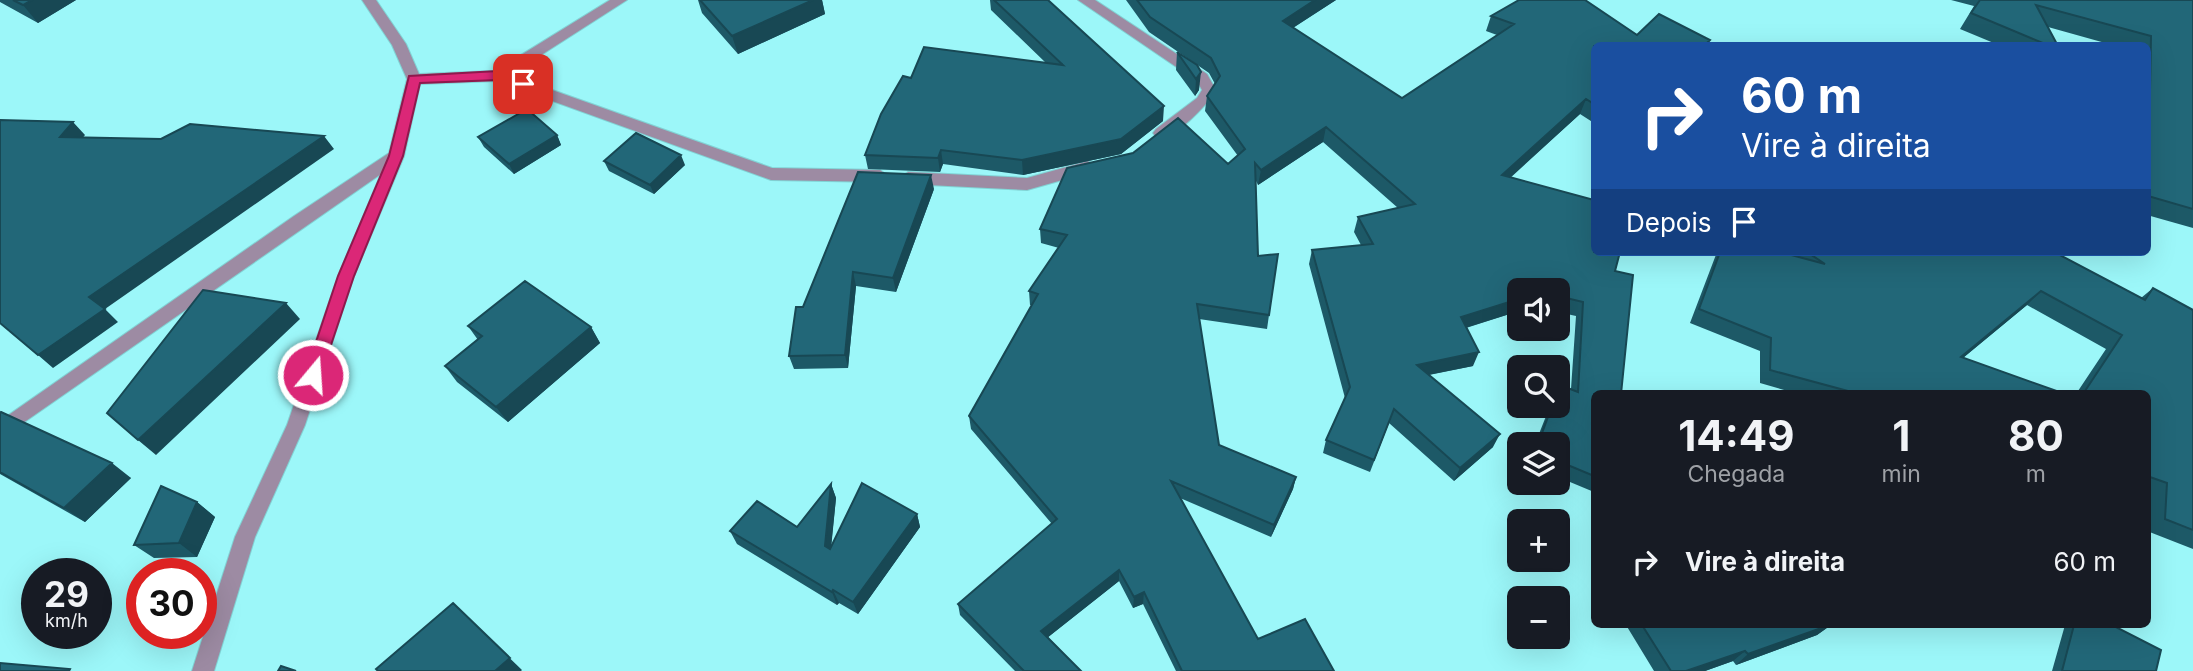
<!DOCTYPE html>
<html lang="pt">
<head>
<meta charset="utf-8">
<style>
	body { margin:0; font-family:Inter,sans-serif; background:#20242c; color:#f1f3f6; height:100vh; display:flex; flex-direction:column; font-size:26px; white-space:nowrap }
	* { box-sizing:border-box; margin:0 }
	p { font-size:23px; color:#9ea1a6 }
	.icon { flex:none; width:38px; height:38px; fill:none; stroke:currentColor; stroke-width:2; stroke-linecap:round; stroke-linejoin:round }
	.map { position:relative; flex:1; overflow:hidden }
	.panel { position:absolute; left:1591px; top:390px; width:560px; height:238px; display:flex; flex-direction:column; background:#171b24; border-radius:10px; box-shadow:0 7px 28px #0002 }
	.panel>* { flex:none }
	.hud { position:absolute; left:1591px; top:42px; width:560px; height:214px; border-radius:10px; box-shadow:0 7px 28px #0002; background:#1a4fa0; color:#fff; overflow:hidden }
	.controls { position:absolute; left:1507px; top:278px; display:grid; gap:14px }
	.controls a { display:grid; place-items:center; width:63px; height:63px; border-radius:10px; background:#171b24; box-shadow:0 7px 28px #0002; font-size:35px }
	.speed { position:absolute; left:21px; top:558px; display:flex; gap:14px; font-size:35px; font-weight:700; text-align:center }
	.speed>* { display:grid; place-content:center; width:91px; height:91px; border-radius:50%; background:#171b24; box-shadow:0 7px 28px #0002; line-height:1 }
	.speed small { font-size:18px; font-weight:400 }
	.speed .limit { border:10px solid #d22; background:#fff; color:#111 }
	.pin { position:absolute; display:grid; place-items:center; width:60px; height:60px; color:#fff; margin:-30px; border-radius:14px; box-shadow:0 4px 10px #0006 }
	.me { position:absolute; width:77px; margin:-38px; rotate:18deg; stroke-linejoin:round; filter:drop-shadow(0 0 5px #0008) }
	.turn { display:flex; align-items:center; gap:24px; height:147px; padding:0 35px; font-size:32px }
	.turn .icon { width:91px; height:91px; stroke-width:2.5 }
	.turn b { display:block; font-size:49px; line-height:60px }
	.then { display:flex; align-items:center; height:66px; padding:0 35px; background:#0003; gap:14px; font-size:26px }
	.eta { display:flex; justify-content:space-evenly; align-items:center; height:119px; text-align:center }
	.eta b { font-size:42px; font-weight:700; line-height:49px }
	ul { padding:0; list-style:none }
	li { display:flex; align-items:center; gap:21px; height:105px; padding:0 35px }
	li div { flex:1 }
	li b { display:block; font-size:26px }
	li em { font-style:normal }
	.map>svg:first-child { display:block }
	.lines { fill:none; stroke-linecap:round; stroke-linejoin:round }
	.street-casing { stroke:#81d3d5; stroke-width:2 }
	.street { fill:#9d8ba3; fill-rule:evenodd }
	.wall { fill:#1d5967 }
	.shaded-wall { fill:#184854 }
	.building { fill:#226778; stroke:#184854; stroke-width:2 }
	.route { fill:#db2777; stroke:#8e194d; stroke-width:2 }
</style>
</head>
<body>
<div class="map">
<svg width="2193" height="671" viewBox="0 0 2193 671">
	<rect width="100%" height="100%" fill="#9cf7f9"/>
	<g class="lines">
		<g class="street-casing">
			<path id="street" d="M362,0h14l30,44 13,30 76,-3 115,-71h17l-117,75 262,93 108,2 8,6 -8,6 -109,-2 -274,-99 -77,3 -16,72 -50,120 -49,149 -50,112 -41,134h-22l43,-134 52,-112 51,-149 43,-102 -381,265v-18l294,-205 95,-63 18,-74 -15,-34z
				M1078,0h17l112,74 9,16c-7,14 -44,52 -60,47l-3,-4 3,-4 41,-31 5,-8 -5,-9z
				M1088,161l8,6 -2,4 -67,19 -119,-6 -8,-6 8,-6 119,6z"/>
		</g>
		<use href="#street" class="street"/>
	</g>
	<path class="wall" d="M0,0h76l-38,23 -38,-21z
		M698,0h124l3,14 -87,40 -36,-41z
		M990,0h58l115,121 -42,33 -98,21 -80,-11 -3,8 -72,-3 -3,-14 46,-77 135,-15 -55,-53z
		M1126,0h210l-43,28 109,70 95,-63 -11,-4 5,-15 146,19 73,5 -3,6h-113v77l-14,-9 -70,63 105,94 -21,123v98l-36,-15v-33h-23l15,-38h8v-17l2,-4 11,4 5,-73 -18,-4v-22h-39v21l-53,17 7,38 -44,9 64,72 -39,34 -65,-58 -19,49 -47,-19 3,-13 19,-42 -36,-134 3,-14 49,-5 -7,-13 4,-15 40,-9 -75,-66 -65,43 -2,-4 2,75 11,59 -2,14 -68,-10 20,126 77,32 -3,12 -22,48 -91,-39 78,141 76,32h-158l-33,-67 -10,4 -14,-27 -71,56 33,34h-66l-55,-56 -2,-11 94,-80 -81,-95 -2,-13 63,-111h-2l-1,-14 30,-43 -18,-5 -1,-14 188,-65 10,-8 -33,-45 2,-15 8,-12 -6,-11 -60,-41z
		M1951,0h242v228l-46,-13v-169h-31l-68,-19 10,19h-57l-41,-17 14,-23z
		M1177,52l20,13 2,25 -4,6 -19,-26z
		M557,135l4,10 -47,29 -30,-27 -6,-10z
		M604,161l81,4 -31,29 -45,-23z
		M934,189l-38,103 -40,-6 -8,82 -54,1 -5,-13 14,-49z
		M1717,252h342l-1,2 83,44 12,-10 40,22v239l-46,-18 2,-35 -2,-1v-101h-71l30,-45 -79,-44 -64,53 102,36h-267l-38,-11v-32l-70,-28z
		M468,326l123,1 9,16 -92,79 -51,-40 -12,-16 33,-26z
		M0,413l131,65 -46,44 -85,-48z
		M831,484l5,14 -5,48 86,-32 3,13 -62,87 -19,-11 -2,2 -100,-61 -7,-13 67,-4z
		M197,502l18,15 -18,40 -43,1 -20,-13z
		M1626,625h205l-14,10 -81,30 -3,-4 -28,10h-51z
		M2065,625h47l44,46h-104z"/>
	<path class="shaded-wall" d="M32,0h44l-38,23 -15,-18z
		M813,0h9l3,14 -87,40 -6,-18z
		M1315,0h21l-56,36 3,-15z
		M1201,72l-2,18 -4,6 1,-17z
		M1586,99l-6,15 -83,76 5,-15z
		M1164,106l-1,15 -42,33 -98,21 -1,-15z
		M73,122l12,13 -12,15 -13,-13z
		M1326,127l-3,15 -65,43 3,-15z
		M557,135l4,10 -47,29 -5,-10z
		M324,136l10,13 -229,160 13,13 -65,46 -15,-13 51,-58z
		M941,150l2,14 -3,8 -2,-14z
		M681,155l4,10 -31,29 -4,-9z
		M931,175l3,14 -38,103 -3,-14z
		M853,272l3,14 -8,82 -3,-13z
		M2041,291l-14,14 -80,66 14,-14z
		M1519,299v12l-64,20 6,-14z
		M286,303l14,16 -144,136 -18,-15z
		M591,327l9,16 -92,79 -12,-15z
		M1479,352l-6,14 -61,12 5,-13z
		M1500,434l-7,13 -39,34 6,-13z
		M112,463l19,15 -46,44 -21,-14z
		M1296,477l-3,12 -22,48 3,-12z
		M831,484l5,14 -6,61 -5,-13z
		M197,502l18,15 -18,40 -18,-14z
		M917,514l3,13 -62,87 -5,-12z
		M1119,570v11l-77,61 -1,-11z
		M833,590l6,13 -2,2 -5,-13z
		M1144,592l-1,12 -10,4 1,-11z
		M453,603l69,67 -1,1h-26z
		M1831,625l-14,10 -81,30 12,-11z
		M1745,651l-12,10 -28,10h-19z"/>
	<path class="building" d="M13,0h19l-9,5z
		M700,0h113l-81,36z
		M994,0h54l116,106 -43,33 -99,21 -81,-10 -3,8 -73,-3 16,-41 22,-38 8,2 13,-31 139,18z
		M1137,0h178l-32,21 119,77 112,-74 -23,-8 28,-16h66l52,35 22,-21 51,26 -6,6h-110v58l-8,-5 -84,76 92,25v52h26l-5,19 18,4 -12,119h-27v82l-36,-15v-17h-20l14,-38h6v-15l2,-6 18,7 5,-90 -25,-6v-6h-39v9l-58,18 18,35 -62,13 83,69 -40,34 -66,-59 -20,51 -48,-20 24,-53 -38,-137 61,-6 -15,-27 57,-13 -89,-77 -65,43 -6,-7 3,93 20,-2 -9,61 -72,-11 22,141 77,32 -22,48 -103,-44 87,158 47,-20 29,52h-152l-38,-79 -10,5 -15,-27 -78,61 40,40h-57l-66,-67 99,-85 -88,-103 69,-122 -9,-3 38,-56 -27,-6 27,-61 66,-15 45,-35 50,46 17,-15 -38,-53 13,-20 -9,-18 -61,-41z
		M1980,0h213v209l-45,-13 3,-160 -115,-31 22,41h-8l-79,-33z
		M1177,52l20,13 4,7 -5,7z
		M527,109l30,26 -48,29 -31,-27z
		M0,120l73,2 -13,15 101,2 29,-15 134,12 -235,161 16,12 -67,46 -38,-32z
		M636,133l45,22 -31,30 -46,-24z
		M858,172l73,3 -38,103 -40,-6 -8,83 -56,1 7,-49h7z
		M1720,252h60l45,12 -18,-12h252l-1,2 87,46 8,-12 40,22v220l-28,-11 2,-36 -20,-7v-82h-64l39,-59 -81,-44 -80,66 104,37h-206l-89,-24 1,-32 -72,-29z
		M525,281l66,46 -95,80 -51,-41 37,-30 -14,-10z
		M203,290l83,13 -148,137 -31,-27z
		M1,412l111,51 -48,45 -64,-36v-59z
		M862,483l55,31 -64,88 -20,-12 -1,2 -102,-61 27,-30 40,26 34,-43 -6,62 5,3z
		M161,486l36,16 -18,41 -45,2z
		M453,603l57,55 -15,13h-117l-2,-2z
		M1642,625h188l-82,29 -3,-3 -59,20h-15z
		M2074,625h38l49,25 -5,21h-94z
		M0,663l70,6 -1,2h-69z
		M281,666l15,5h-18z"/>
	<path class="route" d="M498,71l30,10 2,3 -7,5 -25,-9 -78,3 -17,73 -49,120 -33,99 -2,5h-12l-2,-5 33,-99 51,-120 20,-80z"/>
</svg>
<div class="controls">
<a><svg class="icon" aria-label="sound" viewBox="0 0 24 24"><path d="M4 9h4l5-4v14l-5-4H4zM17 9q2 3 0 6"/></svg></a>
<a><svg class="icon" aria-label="search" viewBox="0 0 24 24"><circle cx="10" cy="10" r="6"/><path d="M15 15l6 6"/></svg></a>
<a><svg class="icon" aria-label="layers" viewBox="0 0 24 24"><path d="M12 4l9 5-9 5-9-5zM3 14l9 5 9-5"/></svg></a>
<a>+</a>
<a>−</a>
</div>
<div class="speed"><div>29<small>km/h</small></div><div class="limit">30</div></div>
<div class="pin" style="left:523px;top:84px;background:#d93025"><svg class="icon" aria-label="arrive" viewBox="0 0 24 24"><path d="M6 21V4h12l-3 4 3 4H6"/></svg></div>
<svg class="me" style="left:313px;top:375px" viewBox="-20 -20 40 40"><circle r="17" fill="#db2777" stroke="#fff" stroke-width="3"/><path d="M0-11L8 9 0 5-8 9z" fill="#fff"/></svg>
<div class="hud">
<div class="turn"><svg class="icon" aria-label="right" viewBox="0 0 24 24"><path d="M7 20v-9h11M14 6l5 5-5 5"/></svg><div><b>60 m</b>Vire à direita</div></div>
<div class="then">Depois<svg class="icon" aria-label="arrive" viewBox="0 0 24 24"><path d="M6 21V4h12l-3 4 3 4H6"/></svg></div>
</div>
<section class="panel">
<div class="eta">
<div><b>14:49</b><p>Chegada</p></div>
<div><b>1</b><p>min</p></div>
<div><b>80</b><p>m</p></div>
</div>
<ul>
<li><svg class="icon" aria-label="right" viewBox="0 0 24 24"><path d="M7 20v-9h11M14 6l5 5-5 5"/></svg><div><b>Vire à direita</b></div><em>60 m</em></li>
</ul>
</section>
</div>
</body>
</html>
